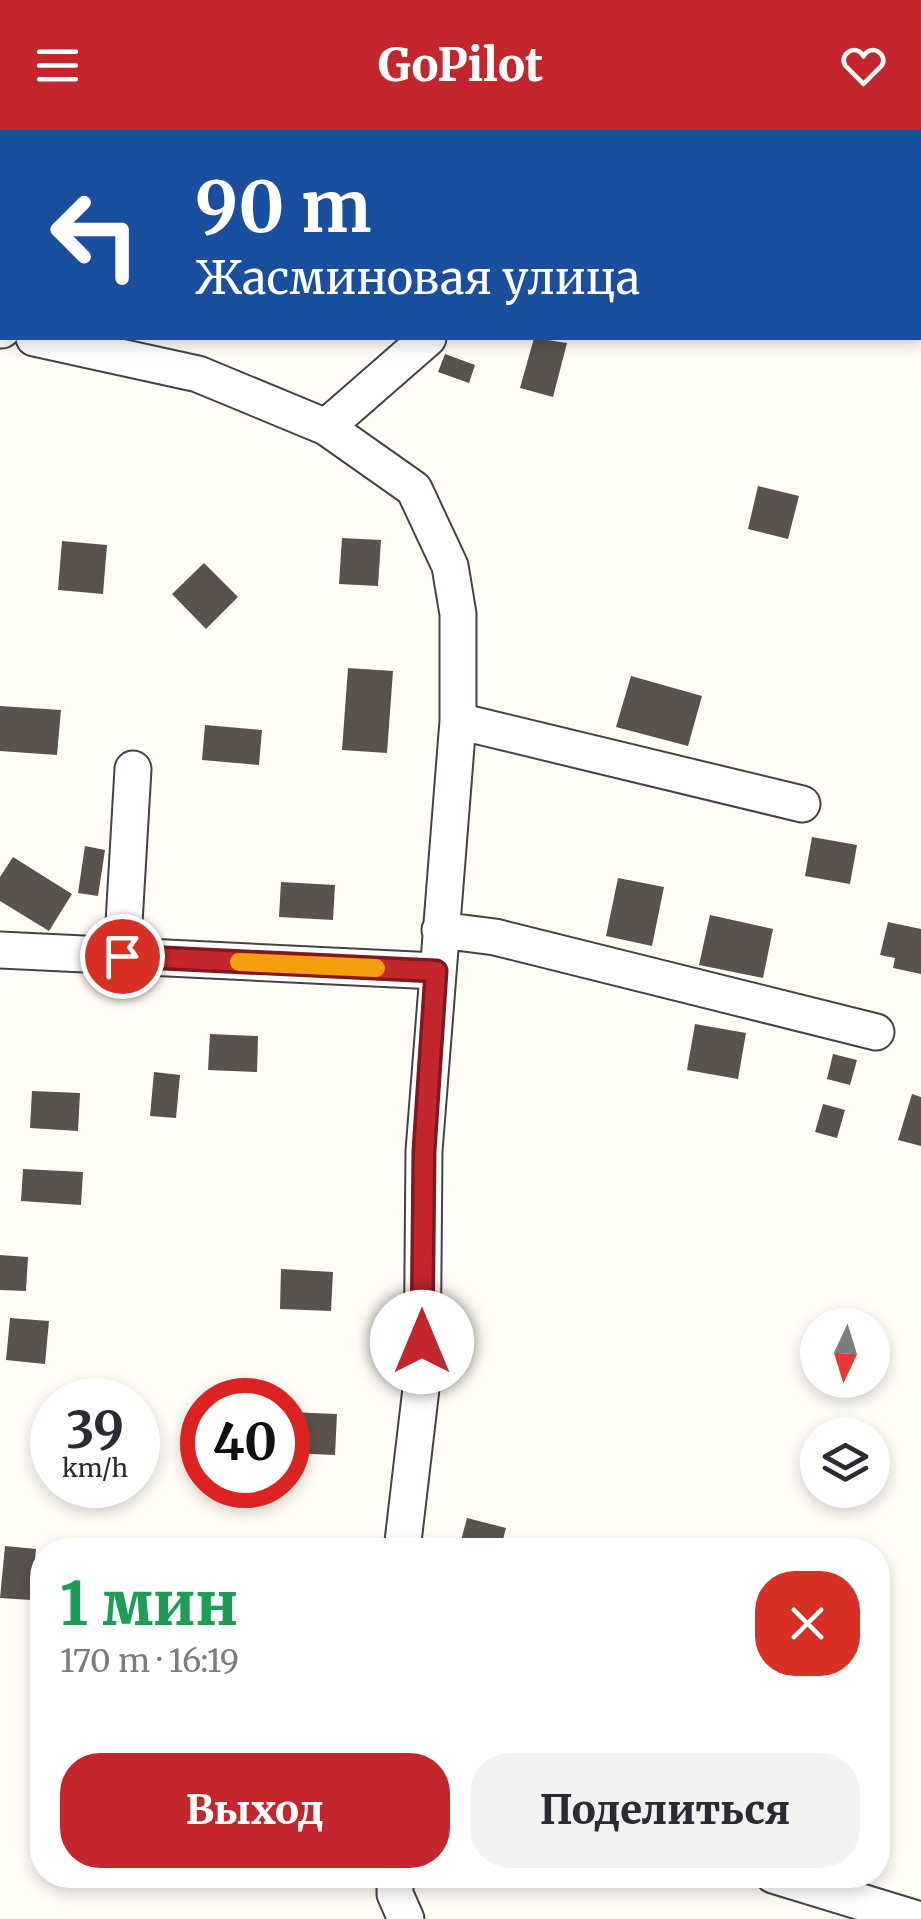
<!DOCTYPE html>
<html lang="ru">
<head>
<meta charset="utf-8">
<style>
	body { margin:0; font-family:Merriweather,serif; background:#f2f2f3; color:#2b2b33; height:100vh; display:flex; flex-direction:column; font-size:38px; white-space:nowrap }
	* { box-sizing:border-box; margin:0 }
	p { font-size:32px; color:#7c7c81 }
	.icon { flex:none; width:55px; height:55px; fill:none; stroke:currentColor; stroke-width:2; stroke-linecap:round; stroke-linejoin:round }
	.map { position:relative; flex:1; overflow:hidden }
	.panel { position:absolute; left:30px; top:1408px; width:860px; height:350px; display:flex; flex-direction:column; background:#fff; border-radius:40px; box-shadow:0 5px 15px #0003 }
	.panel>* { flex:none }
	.guide { position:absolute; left:0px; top:0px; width:922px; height:210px; box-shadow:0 5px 15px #0003; background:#1a4fa0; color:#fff; overflow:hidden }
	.needle { width:65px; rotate:184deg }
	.tools { position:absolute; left:800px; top:1178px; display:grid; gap:20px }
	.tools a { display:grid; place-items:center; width:90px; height:90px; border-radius:50%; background:#fff; box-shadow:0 5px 15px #0003; font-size:50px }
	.speed { position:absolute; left:30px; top:1248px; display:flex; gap:20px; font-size:50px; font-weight:700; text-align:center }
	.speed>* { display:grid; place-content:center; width:130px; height:130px; border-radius:50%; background:#fff; box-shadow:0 5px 15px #0003; line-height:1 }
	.speed small { font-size:25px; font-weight:400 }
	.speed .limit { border:15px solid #d22; background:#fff; color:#111 }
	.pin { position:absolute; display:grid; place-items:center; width:85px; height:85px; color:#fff; margin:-42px; border:5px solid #fff; border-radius:50%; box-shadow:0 2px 10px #0007 }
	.me { position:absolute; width:110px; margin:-55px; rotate:0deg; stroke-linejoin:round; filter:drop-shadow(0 0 8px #0008) }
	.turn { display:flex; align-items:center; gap:35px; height:210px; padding:0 30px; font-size:45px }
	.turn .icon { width:130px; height:130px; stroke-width:2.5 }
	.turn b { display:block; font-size:70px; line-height:85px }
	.round { display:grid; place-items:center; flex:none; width:105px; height:105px; border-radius:40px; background:#f2f2f3 }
	.summary { display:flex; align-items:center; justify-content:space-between; height:170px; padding:0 30px }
	h1 { font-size:60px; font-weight:800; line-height:75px; color:#1e9e55 }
	.primary-button { display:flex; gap:20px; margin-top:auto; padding:20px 30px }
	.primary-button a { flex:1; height:115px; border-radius:40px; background:#c4262e; color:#fff; font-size:40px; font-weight:800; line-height:115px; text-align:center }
	.primary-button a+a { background:#f2f2f3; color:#2b2b33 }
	header { display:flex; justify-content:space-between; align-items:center; height:130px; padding:0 30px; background:#c4262e; color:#fff; font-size:45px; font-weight:800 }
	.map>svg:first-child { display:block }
	.building { fill:#5a524d }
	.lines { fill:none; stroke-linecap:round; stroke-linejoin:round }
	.minor-casing { stroke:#444; stroke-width:39 }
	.minor { stroke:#fff; stroke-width:35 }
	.route-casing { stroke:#7f191e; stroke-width:25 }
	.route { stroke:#c4262e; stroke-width:18 }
	.slow { stroke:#f59e0b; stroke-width:18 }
</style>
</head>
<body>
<header><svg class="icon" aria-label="menu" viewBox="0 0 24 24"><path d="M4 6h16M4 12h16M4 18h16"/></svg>GoPilot<svg class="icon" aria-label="heart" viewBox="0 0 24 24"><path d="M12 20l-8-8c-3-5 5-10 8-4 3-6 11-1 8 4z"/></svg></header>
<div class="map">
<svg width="921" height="1789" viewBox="0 0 921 1789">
	<rect width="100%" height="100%" fill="#fffdf5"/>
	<path class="building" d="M534,208l33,5 -14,54 -33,-9z
		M445,224l30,11 -6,18 -31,-11z
		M758,356l41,10 -11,43 -40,-10z
		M342,408l39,2 -3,46 -39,-2z
		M62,411l45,4 -4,49 -45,-4z
		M204,433l34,34 -32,32 -34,-35z
		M348,538l45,3 -6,82 -45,-3z
		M631,546l71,20 -14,50 -72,-19z
		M0,576l61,4 -4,45 -57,-4z
		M205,595l57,5 -3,35 -57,-5z
		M812,707l45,8 -7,39 -45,-8z
		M85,716l20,4 -7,46 -20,-3z
		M13,727l59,37 -23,37 -49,-30v-24z
		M618,748l46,9 -12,59 -46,-10z
		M281,752l54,3 -2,35 -54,-3z
		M710,785l63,14 -10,49 -64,-13z
		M888,792l33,7v45l-28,-6 2,-10 -15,-3z
		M695,894l51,9 -8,46 -51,-9z
		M210,904l48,2 -1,36 -49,-2z
		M833,924l24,6 -7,25 -23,-6z
		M154,942l26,3 -4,43 -26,-2z
		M32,961l48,2 -2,38 -48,-3z
		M912,964l9,3v49l-23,-6z
		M823,974l22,6 -8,28 -22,-6z
		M23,1039l60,3 -2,33 -60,-4z
		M0,1125l28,2 -2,34 -26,-1z
		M281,1139l52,3 -2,39 -51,-2z
		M10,1188l39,3 -4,43 -39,-4z
		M288,1282l49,2 -2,41 -47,-2z
		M467,1388l39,10 -6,22 -41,-2z
		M601,1410l34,9v1h-36z
		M5,1416l31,3 -5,51 -31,-2z"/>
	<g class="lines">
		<g class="minor-casing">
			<path id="minor" d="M367,0l5,2
				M920,18l1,-1
				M0,200h2
				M34,208l164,36 128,53 88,62 36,77 8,48v107l-34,430 -2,229 -20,170
				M326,297l102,-89
				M458,591l344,83
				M440,800l55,7 381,95
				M0,820l436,21
				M122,827l11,-188
				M395,1745v19l11,25
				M773,1745l144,44"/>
		</g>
		<use href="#minor" class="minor"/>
	</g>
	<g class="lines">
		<g class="route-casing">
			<path id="route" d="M122,826l314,15 -12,180 -2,191"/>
		</g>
		<use href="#route" class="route"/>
		<path class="slow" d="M239,832l137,6"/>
	</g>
</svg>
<div class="tools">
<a><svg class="needle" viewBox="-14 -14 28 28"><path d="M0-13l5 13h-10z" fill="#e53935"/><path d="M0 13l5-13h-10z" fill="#7c7c81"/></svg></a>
<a><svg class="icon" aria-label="layers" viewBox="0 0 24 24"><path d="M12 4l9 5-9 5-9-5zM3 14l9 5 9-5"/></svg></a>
</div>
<div class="speed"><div>39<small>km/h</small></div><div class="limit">40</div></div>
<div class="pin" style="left:122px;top:826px;background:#d93025"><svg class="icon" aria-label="arrive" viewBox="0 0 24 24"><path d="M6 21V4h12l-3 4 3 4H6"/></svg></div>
<svg class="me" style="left:422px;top:1212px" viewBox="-20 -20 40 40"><circle r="19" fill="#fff"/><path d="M0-13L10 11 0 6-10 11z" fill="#c4262e"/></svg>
<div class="guide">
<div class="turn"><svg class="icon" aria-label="left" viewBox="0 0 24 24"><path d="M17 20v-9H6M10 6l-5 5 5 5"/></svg><div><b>90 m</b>Жасминовая улица</div></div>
</div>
<section class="panel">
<div class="summary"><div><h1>1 мин</h1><p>170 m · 16:19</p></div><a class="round" style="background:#d93025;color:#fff"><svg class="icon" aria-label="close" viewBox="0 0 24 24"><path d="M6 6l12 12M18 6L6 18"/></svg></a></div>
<div class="primary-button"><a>Выход</a><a>Поделиться</a></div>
</section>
</div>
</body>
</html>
